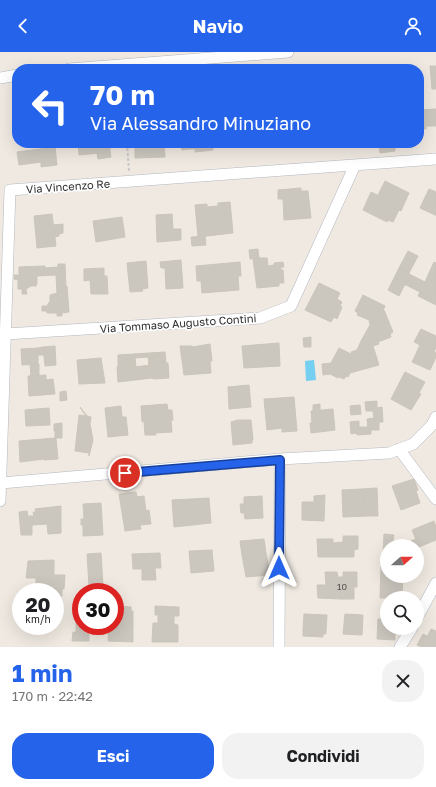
<!DOCTYPE html>
<html lang="it">
<head>
<meta charset="utf-8">
<style>
	body { margin:0; font-family:"Golos Text",sans-serif; background:#f2f2f2; color:#202124; height:100vh; display:flex; flex-direction:column; font-size:15px; white-space:nowrap }
	* { box-sizing:border-box; margin:0 }
	p { font-size:13px; color:#757577 }
	.icon { flex:none; width:22px; height:22px; fill:none; stroke:currentColor; stroke-width:2; stroke-linecap:round; stroke-linejoin:round }
	.map { position:relative; height:595px; overflow:hidden }
	.sheet { display:flex; flex-direction:column; background:#fff; flex:1 }
	.sheet>* { flex:none }
	.guide { position:absolute; left:12px; top:12px; width:412px; height:84px; border-radius:16px; box-shadow:0 4px 16px #0002; background:#2563eb; color:#fff; overflow:hidden }
	.needle { width:26px; rotate:69deg }
	.fabs { position:absolute; left:380px; top:487px; display:grid; gap:8px }
	.fabs a { display:grid; place-items:center; width:44px; height:44px; border-radius:50%; background:#fff; box-shadow:0 4px 16px #0002; font-size:20px }
	.speed { position:absolute; left:12px; top:531px; display:flex; gap:8px; font-size:20px; font-weight:700; text-align:center }
	.speed>* { display:grid; place-content:center; width:52px; height:52px; border-radius:50%; background:#fff; box-shadow:0 4px 16px #0002; line-height:1 }
	.speed small { font-size:10px; font-weight:400 }
	.speed .limit { border:6px solid #d22; background:#fff; color:#111 }
	.pin { position:absolute; display:grid; place-items:center; width:34px; height:34px; color:#fff; margin:-17px; border:2px solid #fff; border-radius:50%; box-shadow:0 1px 4px #0007 }
	.me { position:absolute; width:44px; margin:-22px; rotate:0deg; stroke-linejoin:round; filter:drop-shadow(0 0 3px #0008) }
	.turn { display:flex; align-items:center; gap:14px; height:84px; padding:0 12px; font-size:18px }
	.turn .icon { width:52px; height:52px; stroke-width:2.5 }
	.turn b { display:block; font-size:28px; line-height:34px }
	.round { display:grid; place-items:center; flex:none; width:42px; height:42px; border-radius:16px; background:#f2f2f2 }
	.summary { display:flex; align-items:center; justify-content:space-between; height:68px; padding:0 12px }
	h1 { font-size:24px; font-weight:700; line-height:30px; color:#2563eb }
	.primary-button { display:flex; gap:8px; margin-top:auto; padding:8px 12px }
	.primary-button a { flex:1; height:46px; border-radius:16px; background:#2563eb; color:#fff; font-size:16px; font-weight:700; line-height:46px; text-align:center }
	.primary-button a+a { background:#f2f2f2; color:#202124 }
	header { display:flex; justify-content:space-between; align-items:center; height:52px; padding:0 12px; background:#2563eb; color:#fff; font-size:18px; font-weight:700 }
	.map>svg:first-child { display:block }
	.water { fill:#75cff0 }
	.building { fill:#cbc7bf; stroke:#cbc5ba }
	.lines { fill:none; stroke-linecap:round; stroke-linejoin:round }
	.minor-casing { stroke:#b4b7c1; stroke-width:12 }
	.path { stroke:#c9c9c9; stroke-width:2; stroke-dasharray:3 2; stroke-linecap:butt }
	.minor { stroke:#fff; stroke-width:11 }
	.route-casing { stroke:#184099; stroke-width:10 }
	.route { stroke:#2563eb; stroke-width:7 }
	.labels { text-anchor:middle; dominant-baseline:central; stroke-width:3.5; stroke-linejoin:round; paint-order:stroke }
	.number-label { font-size:9px; fill:#555452 }
	.street-label { font-size:11px; fill:#2e2e2e; stroke:#fff }
</style>
</head>
<body>
<header><svg class="icon" aria-label="back" viewBox="0 0 24 24"><path d="M15 5l-7 7 7 7"/></svg>Navio<svg class="icon" aria-label="person" viewBox="0 0 24 24"><circle cx="12" cy="8" r="4"/><path d="M4 21q1-7 8-7t8 7"/></svg></header>
<div class="map">
<svg width="436" height="595" viewBox="0 0 436 595">
	<rect width="100%" height="100%" fill="#efe9e1"/>
	<path class="water" d="M314,308l2,20 -10,1 -1,-20z"/>
	<path class="building" d="M430,14h6v23h-4z
		M436,57v17h-10v3h-7v-19z
		M78,91h32v9l-31,3z
		M135,91h29l1,14 -30,1z
		M181,91h7l1,6 -7,1z
		M188,91h25v7l-18,2v-3h-6z
		M379,91h16v8l-15,2z
		M55,95l2,18 -16,2v-5l-22,3 -2,-13z
		M110,100l1,5 -13,2 -1,-6z
		M385,129l24,12 -8,18 -16,-8 2,-3 -9,-5z
		M301,136v3h7l3,27 -27,2 -1,-21h-5v-9z
		M429,137l7,3v23h-1l-15,-7z
		M371,140l16,8 -2,3 9,4 -7,15 -24,-12z
		M230,150l3,31 -35,4 -3,-32 12,-1v3l11,-1v-3z
		M394,155l5,3 -6,12 -5,-2z
		M52,162l4,32 -19,2 -3,-32z
		M172,162l1,15h8v11l-24,2 -1,-27z
		M122,165l3,20 -29,5 -3,-21z
		M63,172v9l-4,1v2l-4,1 -2,-12z
		M205,184l1,9 -14,1 -1,-9z
		M258,197l1,9 -9,1 -1,-9z
		M408,199l10,5 -9,17 -10,-5z
		M259,206h8l1,8 6,-1v-2l9,-1 1,5h-3v3h2l1,13h-5v3l-22,2 -4,-29z
		M181,208l2,28 -17,1 -1,-21h-4l-1,-6z
		M146,209l2,27 -6,1 1,2 -13,1 -3,-29z
		M240,210l1,14h-3l1,14 -37,3 -1,-12h-4l-1,-15z
		M434,210l2,1v42l-18,-9 2,-4 -16,-8 5,-10 16,8z
		M58,212h7l-9,11 -19,1v7l-1,3h-5l-5,3 1,5h-5v-5h-4v-9l-4,-1v-4h5v-8l26,-1v2l13,-1z
		M65,212l1,23 1,-1 2,26 -7,1v3h-5v-3h-10v-2h-5v-5h5l3,-5v-6l7,-2 -1,-18z
		M104,216v8h3l1,18h-17l-1,-14 -6,1v-12z
		M399,216l11,6 -11,22 -11,-6z
		M319,231l21,10 -3,6 5,3 -2,4 2,1 -5,12 -3,-2 -3,5 -26,-12z
		M363,243l22,11 -3,7 -7,-3 -6,10 -12,-5 1,-2 -3,-2z
		M375,258l7,3 2,-3 9,22 -3,2 1,3 -13,5 1,2 -6,2 -12,-5 9,-16 -1,-5z
		M421,277l15,7v11l-2,5 2,1v4l-6,13 -18,-8 8,-17 -6,-3z
		M311,285v10h-7l-1,-9z
		M361,289l12,5 6,19 -22,6 -6,-19 6,-2z
		M279,291l1,23 -36,2 -2,-22z
		M210,292l2,17h-2l1,12 -27,2 -4,-29h12v1z
		M55,294l1,19 -11,1 -2,-19z
		M43,295l1,8h-6v-7z
		M38,296v16l-16,1 -1,-16z
		M339,296l12,6 6,17 -7,2 -2,4 -2,-1 -2,3 -5,-2 -1,1 -8,-4 -7,1 -1,-11 9,-1z
		M165,300l1,11h-4l-1,-7 -10,1 1,8 -3,1 -1,-9 -13,1 1,9h-3l-1,-8h-9v7l-5,1v-12z
		M161,304l1,7h6l1,15 -16,1 -1,-1 -34,4 -1,-15 6,-1v-7h9l1,8 19,-2 -1,-8z
		M101,306l4,25 -26,1 -2,-24z
		M39,312v11l-8,1 -1,-11z
		M405,320l20,10 -6,11 2,1 -10,16 -20,-11z
		M46,323v5l7,-1 2,15 -26,2 -1,-20z
		M249,333l2,22 -22,2 -1,-22z
		M66,339l1,9 -7,1v-9z
		M294,345l3,34 -15,1v-4l-15,2 -3,-31z
		M377,349v7l5,-1 1,15h-4v8h-11l-1,-11 7,-1 -1,-7h-7l-1,-9z
		M167,352l1,6h4l1,10 -2,1 1,11 -17,1 1,2h-11l-1,-14 -2,1 -1,-16z
		M320,352v6l-7,1v-6z
		M360,353l1,9 -10,1 -1,-9z
		M121,354l1,11h4l2,18 -20,2 -3,-29z
		M80,355l7,9 4,1 -1,7 3,16 -4,16v-3l-14,-2 4,-36 7,1z
		M49,356l1,17 -24,1 -1,-16z
		M333,357l2,21 -24,3 -1,-10h2l-1,-12z
		M238,368h13l2,20h-1v3l-19,2 -2,-23z
		M359,369v6h9v3h3v4l-14,1v-2l-6,1 -1,-12z
		M62,371v8h-8v-7z
		M55,379h7v7h-7z
		M55,386h1l2,21 -14,1v-1l-24,3 -1,-21z
		M414,427l4,11 -2,1 4,12 -19,7 -9,-24z
		M377,436l1,28h-11l-6,-27z
		M361,437l6,27 -24,1 -1,-27z
		M136,440l1,5 7,-1 2,15 3,-1 2,14 -11,1 1,4 -16,2 -6,-37z
		M325,443l-1,26 -22,-1v-18h12v-6z
		M262,444l1,22 -18,1 -1,-6h-3l-1,-9h4v-7z
		M209,446l2,25 -37,4 -2,-27z
		M101,451l2,32 -20,1v-11h-2v-6h3l-1,-15z
		M61,454v27l-13,1 -1,-10 -15,1v10h-11l-2,-23 8,-1 1,5h6l-1,-4h3l-1,-3z
		M434,469l2,6v13l-17,7 -7,-17z
		M384,482l10,1 -1,6h8v5h-14v8h-4z
		M343,484h15v13l-4,1v7h-36l-1,-18h16v4l10,-1z
		M264,487l2,14 -24,2 -2,-14z
		M416,487l3,8 -2,1v-2h-4l-2,-5z
		M212,498l2,21 -23,2 -2,-22z
		M101,501l2,33h-14l-2,-32z
		M160,501l1,15h-6l1,12h-14v-11h-9l-1,-15z
		M266,501l4,22 -24,2 -4,-22z
		M54,508v15h11l-1,14 -28,1v-12h-10l2,-17z
		M381,514h6v10h16l-1,18 -10,-1v5h-12z
		M325,520h12l1,5h3v22l-23,-1 -1,-13h9z
		M343,520h14v15h-3v12h-13v-22h2z
		M55,537h7v7h-7z
		M392,541l10,1 -1,4h-9z
		M117,554l14,1v4h2v31l-25,-1 1,-14 6,-1z
		M155,554l24,1v9h-5v8l4,1v17h-26l1,-19h5v-8h-3z
		M74,555h7v19h8v15h-17l1,-9h3v-16h-2z
		M304,562l23,1 -1,16 -23,-1z
		M345,562l18,1 -1,20 -19,-1z
		M378,567h9v9h8v12l-18,-1z
		M39,574h12v3h-12z
		M431,577l5,2v16h-14z
		M303,578l23,1v3h-3v3l-20,-1z
		M423,582l4,2 -5,11 -5,-2z"/>
	<g class="lines">
		<g class="minor-casing">
			<path id="minor" d="M69,17l219,-17
				M0,26l17,-3
				M6,282l254,-16 31,-12 64,-141
				M399,397l37,50
				M1,431l279,-24 109,-6 24,-9 19,-19 4,-8
				M0,449l10,-311 426,-31
				M417,566l19,-35
				M279,595l1,-188
				M400,595l12,-19"/>
		</g>
		<path class="path" d="M127,91l2,28"/>
		<use href="#minor" class="minor"/>
	</g>
	<g class="lines">
		<g class="route-casing">
			<path id="route" d="M125,421l155,-13 -1,108"/>
		</g>
		<use href="#route" class="route"/>
	</g>
	<g class="labels">
		<g class="number-label">
			<text x="342" y="534">10</text>
		</g>
		<g class="street-label">
			<text transform="translate(68 134) rotate(-4)">Via Vincenzo Re</text>
			<text transform="translate(178 271) rotate(-4)">Via Tommaso Augusto Contini</text>
		</g>
	</g>
</svg>
<div class="fabs">
<a><svg class="needle" viewBox="-14 -14 28 28"><path d="M0-13l5 13h-10z" fill="#e53935"/><path d="M0 13l5-13h-10z" fill="#757577"/></svg></a>
<a><svg class="icon" aria-label="search" viewBox="0 0 24 24"><circle cx="10" cy="10" r="6"/><path d="M15 15l6 6"/></svg></a>
</div>
<div class="speed"><div>20<small>km/h</small></div><div class="limit">30</div></div>
<div class="pin" style="left:125px;top:421px;background:#d93025"><svg class="icon" aria-label="arrive" viewBox="0 0 24 24"><path d="M6 21V4h12l-3 4 3 4H6"/></svg></div>
<svg class="me" style="left:279px;top:516px" viewBox="-20 -20 40 40"><path d="M0-17L14 15 0 8-14 15z" fill="#2563eb" stroke="#fff" stroke-width="4"/></svg>
<div class="guide">
<div class="turn"><svg class="icon" aria-label="left" viewBox="0 0 24 24"><path d="M17 20v-9H6M10 6l-5 5 5 5"/></svg><div><b>70 m</b>Via Alessandro Minuziano</div></div>
</div>
</div>
<section class="sheet">
<div class="summary"><div><h1>1 min</h1><p>170 m · 22:42</p></div><a class="round"><svg class="icon" aria-label="close" viewBox="0 0 24 24"><path d="M6 6l12 12M18 6L6 18"/></svg></a></div>
<div class="primary-button"><a>Esci</a><a>Condividi</a></div>
</section>
</body>
</html>
